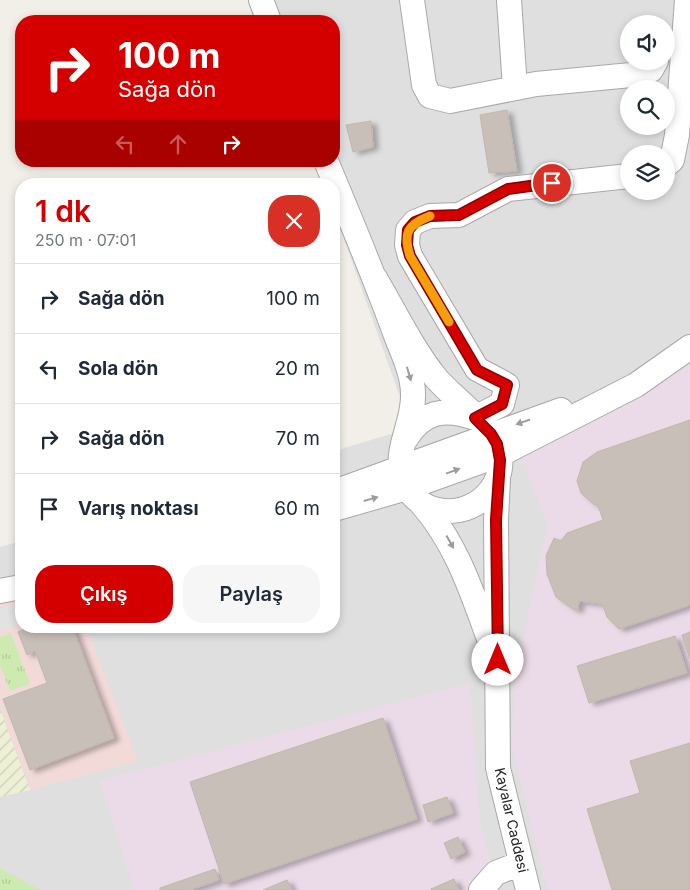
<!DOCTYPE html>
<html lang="tr">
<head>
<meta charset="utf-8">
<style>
	body { margin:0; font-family:Inter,sans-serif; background:#f6f6f7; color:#1f2937; height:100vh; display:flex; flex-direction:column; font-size:19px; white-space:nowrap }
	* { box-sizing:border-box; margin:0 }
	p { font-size:16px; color:#747a83 }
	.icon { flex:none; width:28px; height:28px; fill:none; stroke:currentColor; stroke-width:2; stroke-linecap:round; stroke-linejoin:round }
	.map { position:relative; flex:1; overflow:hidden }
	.panel { position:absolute; left:15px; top:178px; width:325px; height:455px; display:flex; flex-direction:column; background:#fff; border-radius:20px; box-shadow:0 2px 8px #0003 }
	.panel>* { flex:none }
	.top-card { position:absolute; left:15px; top:15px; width:325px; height:152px; border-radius:20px; box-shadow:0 2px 8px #0003; background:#d40000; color:#fff; overflow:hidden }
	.buttons { position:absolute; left:620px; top:15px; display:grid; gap:10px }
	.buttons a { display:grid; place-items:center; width:55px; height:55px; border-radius:50%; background:#fff; box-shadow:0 2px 8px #0003; font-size:25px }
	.pin { position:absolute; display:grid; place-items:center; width:42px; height:42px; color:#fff; margin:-21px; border:2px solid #fff; border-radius:50%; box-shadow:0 1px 5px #0007 }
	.me { position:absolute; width:55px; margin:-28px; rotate:0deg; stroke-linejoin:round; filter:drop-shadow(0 0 4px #0008) }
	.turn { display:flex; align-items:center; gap:18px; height:105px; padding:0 20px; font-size:22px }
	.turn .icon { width:65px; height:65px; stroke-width:2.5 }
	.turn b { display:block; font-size:35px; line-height:42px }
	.lanes { display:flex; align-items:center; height:48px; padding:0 20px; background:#0003; justify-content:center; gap:25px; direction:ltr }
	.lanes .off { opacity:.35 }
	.round { display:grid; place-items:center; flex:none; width:52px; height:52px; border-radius:20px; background:#f6f6f7 }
	.overview { display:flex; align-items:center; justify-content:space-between; height:85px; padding:0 20px }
	h1 { font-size:30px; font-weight:600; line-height:38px; color:#d40000 }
	.primary-button { display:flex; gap:10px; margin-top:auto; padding:10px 20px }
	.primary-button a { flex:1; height:58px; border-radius:20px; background:#d40000; color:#fff; font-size:20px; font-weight:600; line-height:58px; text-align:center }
	.primary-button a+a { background:#f6f6f7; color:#1f2937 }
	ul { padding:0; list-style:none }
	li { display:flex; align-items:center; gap:15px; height:70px; padding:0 20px; border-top:1px solid #e0e1e3 }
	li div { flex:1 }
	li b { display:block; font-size:19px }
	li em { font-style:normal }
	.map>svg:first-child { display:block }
	.residential { fill:#e0dfdf; fill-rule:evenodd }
	.commercial { fill:#f2dad9 }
	.industrial { fill:#ebdbe8 }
	.farmland { fill:url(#farmland-furrows) }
	.grass { fill:url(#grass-tufts) }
	.parking { fill:#e2e2e2 }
	.building { fill:#c7bfb8; stroke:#c4b6ab; filter:url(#shadow) }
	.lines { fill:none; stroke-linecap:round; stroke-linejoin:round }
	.minor-casing { stroke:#a9a9a9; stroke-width:26 }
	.minor { stroke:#fff; stroke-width:24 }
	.oneway { fill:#9c9c9c }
	.route-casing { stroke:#8a0000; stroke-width:12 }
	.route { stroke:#d40000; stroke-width:9 }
	.slow { stroke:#f59e0b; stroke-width:9 }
	.labels { text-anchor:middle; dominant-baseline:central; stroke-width:4; stroke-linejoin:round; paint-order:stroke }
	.street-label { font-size:14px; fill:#222; stroke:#fff }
</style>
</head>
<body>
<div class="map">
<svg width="690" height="890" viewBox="0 0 690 890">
	<defs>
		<pattern id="farmland-furrows" width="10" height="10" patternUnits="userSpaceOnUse" patternTransform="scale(1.25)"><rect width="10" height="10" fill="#eef0d5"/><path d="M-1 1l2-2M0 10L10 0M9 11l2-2" fill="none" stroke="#ccceb7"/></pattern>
		<pattern id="grass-tufts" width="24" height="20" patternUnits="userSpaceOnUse" patternTransform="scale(1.25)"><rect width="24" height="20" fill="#cdebb0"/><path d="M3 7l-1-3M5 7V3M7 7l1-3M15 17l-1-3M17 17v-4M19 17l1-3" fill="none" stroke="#b0c997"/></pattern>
		<filter id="shadow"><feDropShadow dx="5.5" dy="3" stdDeviation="2.5" flood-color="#0004"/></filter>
	</defs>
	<rect width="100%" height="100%" fill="#f2efe9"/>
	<path class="residential" d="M259,0h431v890h-690v-343l21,-6v85h313v-175l77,-23 -77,-217v-190h-68zM629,24h37v37h-37zM629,89h37v37h-37zM629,154h37v37h-37z"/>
	<path class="commercial" d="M21,599v27h65l52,135 -108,29 -30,-81v-106z"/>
	<path class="industrial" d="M690,365v525h-143l-35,-144 3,-68 32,-153 -27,-71 115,-53z
		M470,683l10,140 18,67h-364l-34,-109z"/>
	<path class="farmland" d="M0,709l30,81 -30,7z"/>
	<path class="grass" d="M11,633l19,51 -20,7 -10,-26v-28z
		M0,868l40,22h-40z"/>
	<path class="parking" d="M21,604v13l-5,2 2,6 -18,6v-23z"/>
	<path class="building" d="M507,110l10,61 -28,2 -9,-58z
		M371,121l2,26 -20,5 -7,-27z
		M690,420v185l-71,24 -12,-12 -5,-13 -23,-3 -1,9 -5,-1 -17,-12 -9,-23 -1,-18 8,-18 7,3 6,-8 36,-13 -5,-15 -5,-1 -12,-11 -4,-12 6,-19 14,-10z
		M72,626l42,112 -84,32 -27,-71 44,-16 -12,-32 -8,4 -9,-23 13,-6z
		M690,632v27l-8,-24z
		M675,636l12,37 -98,30 -12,-37z
		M383,718l34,101 -193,65 -34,-102z
		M690,743v147h-78l-25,-81 53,-16 -10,-32z
		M447,797l6,16 -25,9 -5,-17z
		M458,837l7,15 -14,7 -7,-16z
		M215,869l4,11 -29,10h-30v-2z
		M454,879l5,11h-27l-1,-1z
		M287,880l5,10h-29z"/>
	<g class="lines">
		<g class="minor-casing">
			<path id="minor" d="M261,0l8,21
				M412,0l12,85 6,11 20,5 86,-17 106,-10 9,-4 5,-9
				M509,0l6,88
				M326,161c24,57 48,114 69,172 7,19 18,40 18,61 1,27 -16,51 -12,78 2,17 19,35 37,38 37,8 74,-27 59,-66 -8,-21 -45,-47 -61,-66 -24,-30 -41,-66 -61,-100
				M666,165l6,-5 5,-25 10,-135
				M405,440c17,-29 40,-33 70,-22l27,-14 5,-19 -30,-16 -67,-113 -3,-11 1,-15 7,-8 15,-6 29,-1 49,-26 121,-13
				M498,478l-2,42 2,248 30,122
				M334,492l227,-82
				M421,503c37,42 52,93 71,144
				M334,509l73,-21 92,-33 137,-70 54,-38
				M0,591l21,-4
				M481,890l15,-17 25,-10"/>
		</g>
		<use href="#minor" class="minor"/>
	</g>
	<defs><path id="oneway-solid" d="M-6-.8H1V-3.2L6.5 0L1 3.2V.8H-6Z" transform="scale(1.25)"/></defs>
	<g class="oneway">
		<use href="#oneway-solid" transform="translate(409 374) rotate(74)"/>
		<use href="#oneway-solid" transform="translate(523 422) rotate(161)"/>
		<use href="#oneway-solid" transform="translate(453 471) rotate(-20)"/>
		<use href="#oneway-solid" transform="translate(371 499) rotate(-16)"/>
		<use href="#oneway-solid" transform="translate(450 542) rotate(61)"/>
	</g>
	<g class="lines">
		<g class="route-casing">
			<path id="route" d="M498,660l-2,-140 4,-60 -3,-16 -6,-10 -16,-16 27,-14 5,-19 -30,-15 -67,-114 -3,-11 1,-15 7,-8 15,-6 29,-1 49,-26 44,-6"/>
		</g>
		<use href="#route" class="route"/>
		<path class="slow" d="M430,216c-23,9 -27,17 -20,40l39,66"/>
	</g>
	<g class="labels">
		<g class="street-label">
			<text transform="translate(512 820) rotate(77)">Kayalar Caddesi</text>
		</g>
	</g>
</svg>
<div class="buttons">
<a><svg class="icon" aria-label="sound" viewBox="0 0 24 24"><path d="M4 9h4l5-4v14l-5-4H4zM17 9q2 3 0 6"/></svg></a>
<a><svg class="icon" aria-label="search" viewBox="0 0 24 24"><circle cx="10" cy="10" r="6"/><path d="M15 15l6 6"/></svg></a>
<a><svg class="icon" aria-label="layers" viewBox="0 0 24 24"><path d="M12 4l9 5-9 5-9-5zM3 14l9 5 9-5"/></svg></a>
</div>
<div class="pin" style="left:552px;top:183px;background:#d93025"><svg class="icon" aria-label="arrive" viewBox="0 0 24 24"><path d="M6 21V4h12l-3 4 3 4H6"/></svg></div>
<svg class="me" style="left:498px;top:660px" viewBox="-20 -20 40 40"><circle r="19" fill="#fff"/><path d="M0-13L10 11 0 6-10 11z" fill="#d40000"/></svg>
<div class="top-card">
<div class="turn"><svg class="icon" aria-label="right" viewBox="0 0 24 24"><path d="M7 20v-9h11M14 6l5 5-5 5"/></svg><div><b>100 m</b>Sağa dön</div></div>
<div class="lanes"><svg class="icon off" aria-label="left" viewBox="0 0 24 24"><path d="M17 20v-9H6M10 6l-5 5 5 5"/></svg><svg class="icon off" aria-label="ahead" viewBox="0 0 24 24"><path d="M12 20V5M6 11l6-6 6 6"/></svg><svg class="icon" aria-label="right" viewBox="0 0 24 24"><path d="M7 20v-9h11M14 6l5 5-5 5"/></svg></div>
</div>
<section class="panel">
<div class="overview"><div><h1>1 dk</h1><p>250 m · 07:01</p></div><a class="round" style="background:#d93025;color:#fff"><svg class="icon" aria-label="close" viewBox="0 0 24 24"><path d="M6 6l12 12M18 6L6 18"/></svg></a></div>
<ul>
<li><svg class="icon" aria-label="right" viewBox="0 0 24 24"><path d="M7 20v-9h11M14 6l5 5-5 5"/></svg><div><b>Sağa dön</b></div><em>100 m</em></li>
<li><svg class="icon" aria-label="left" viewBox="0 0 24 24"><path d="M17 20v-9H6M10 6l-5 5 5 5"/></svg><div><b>Sola dön</b></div><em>20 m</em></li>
<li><svg class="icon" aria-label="right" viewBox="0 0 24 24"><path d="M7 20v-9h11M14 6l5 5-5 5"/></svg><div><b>Sağa dön</b></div><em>70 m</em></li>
<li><svg class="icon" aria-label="arrive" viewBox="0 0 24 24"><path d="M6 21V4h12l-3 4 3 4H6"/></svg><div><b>Varış noktası</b></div><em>60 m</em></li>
</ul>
<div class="primary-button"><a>Çıkış</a><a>Paylaş</a></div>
</section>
</div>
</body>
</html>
